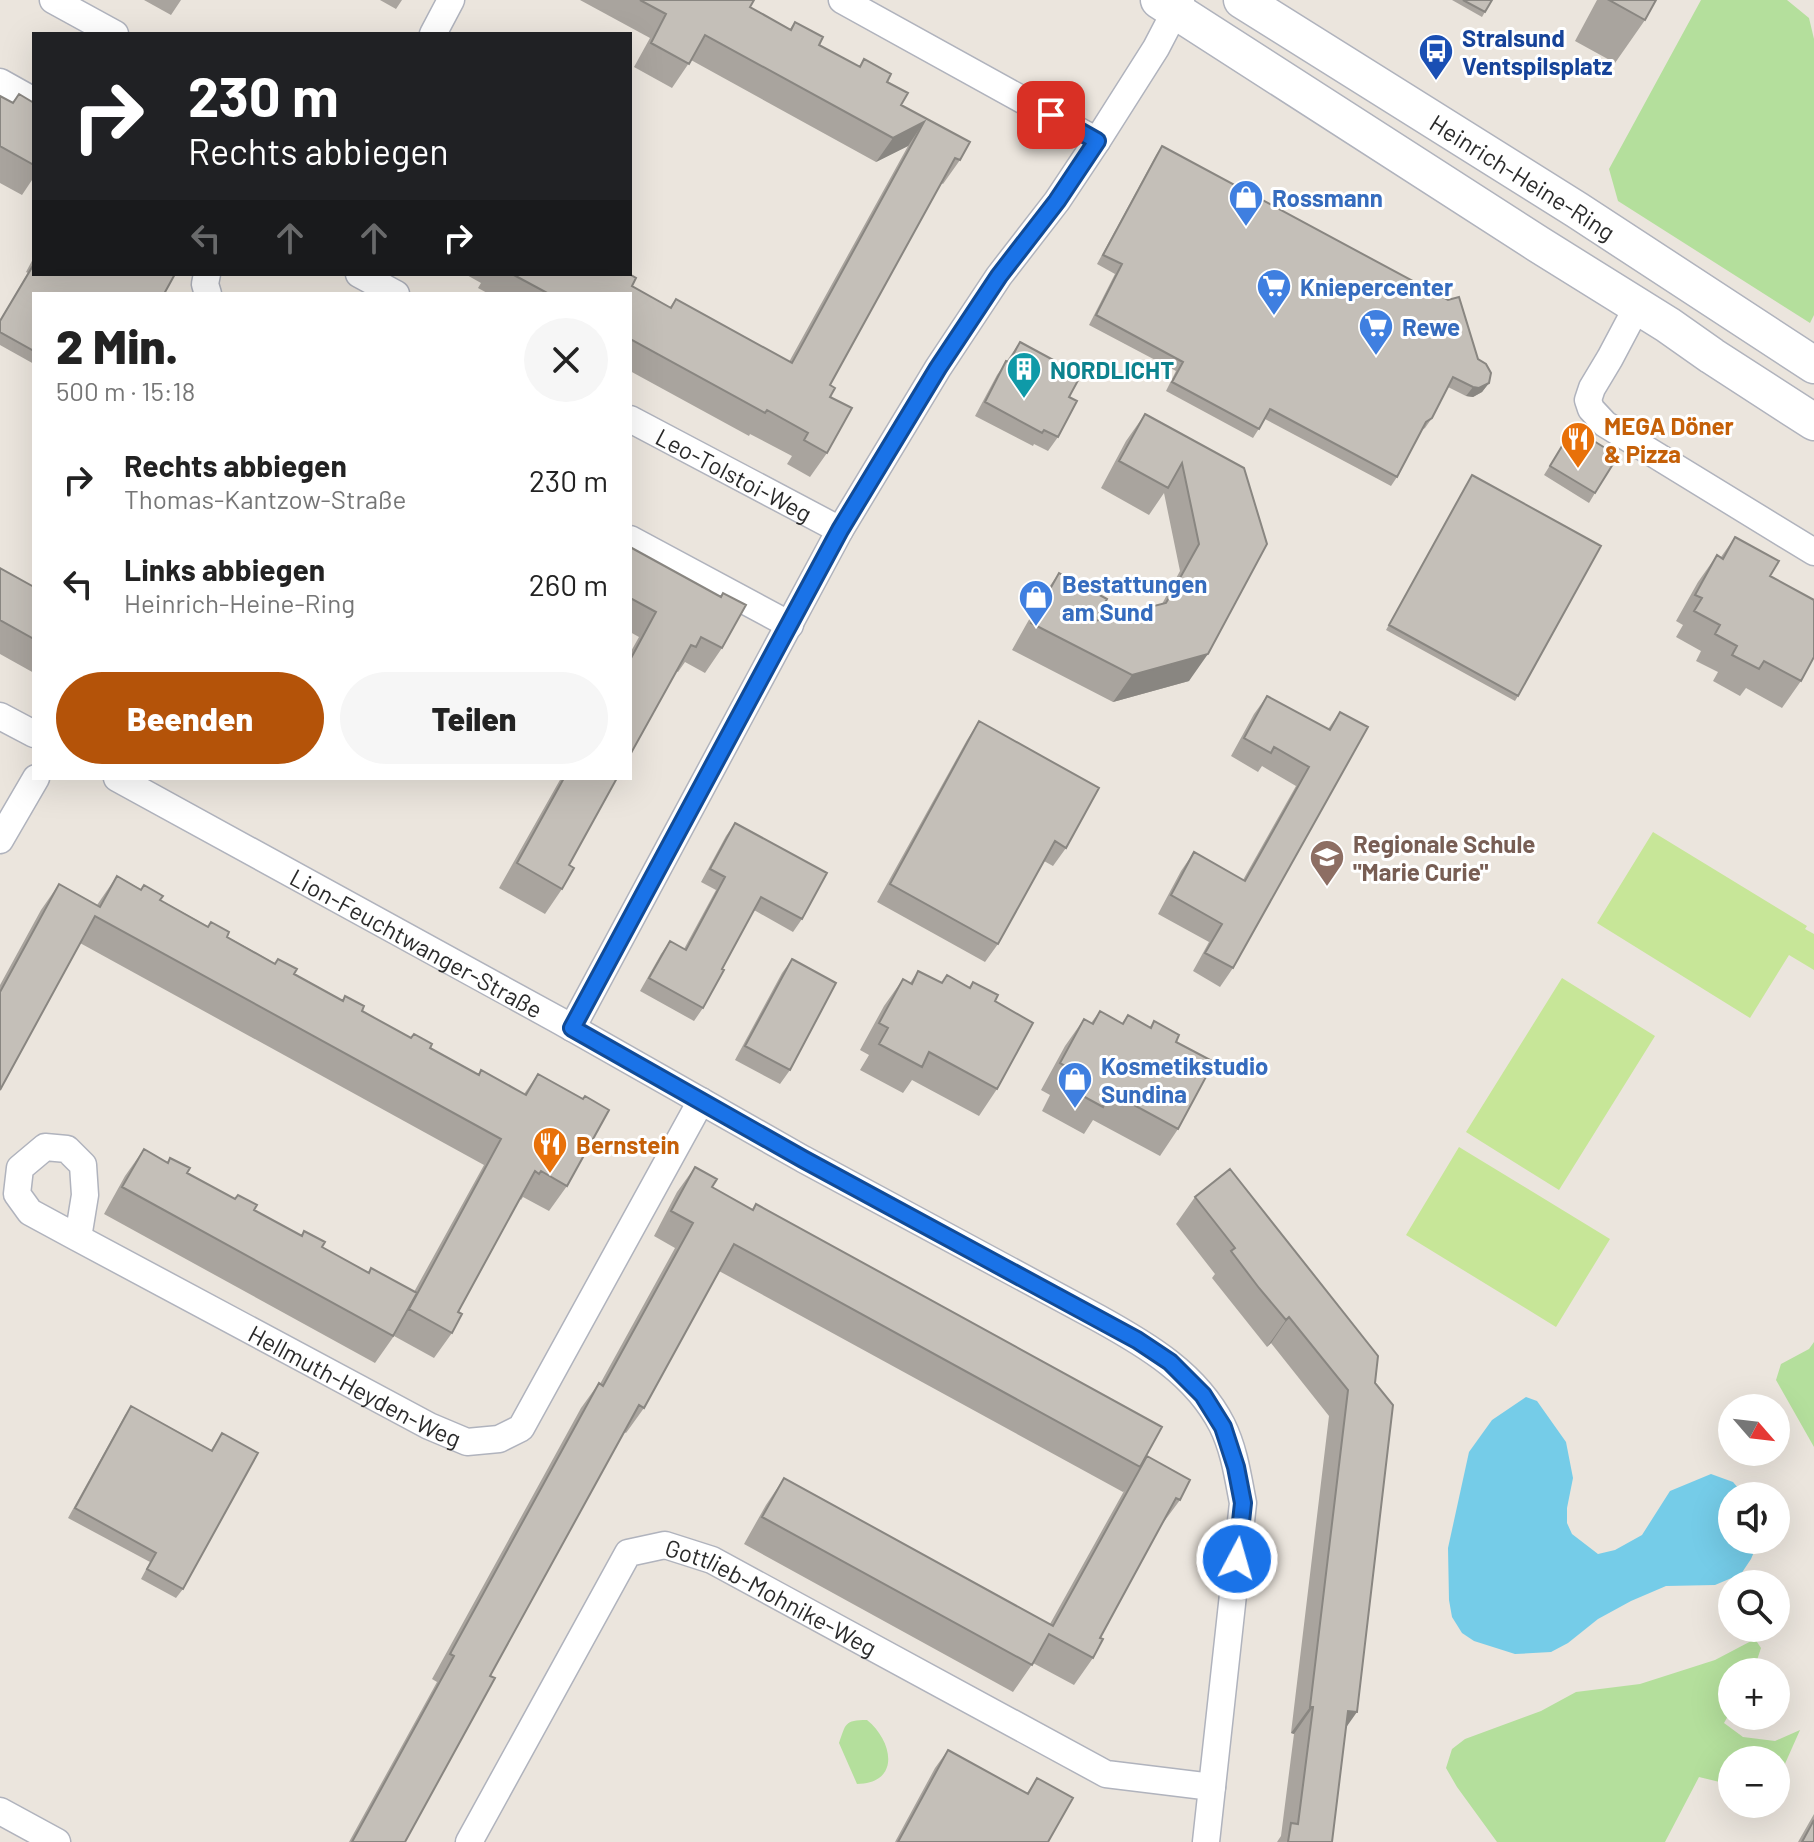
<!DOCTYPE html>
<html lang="de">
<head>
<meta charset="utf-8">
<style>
	body { margin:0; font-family:Barlow,sans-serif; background:#f6f6f6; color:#222; height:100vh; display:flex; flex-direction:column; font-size:30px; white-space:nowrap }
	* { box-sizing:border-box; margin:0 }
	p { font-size:26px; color:#767676 }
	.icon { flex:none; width:44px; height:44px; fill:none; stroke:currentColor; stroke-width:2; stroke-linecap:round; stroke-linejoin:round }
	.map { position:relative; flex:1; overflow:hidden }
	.panel { position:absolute; left:32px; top:292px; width:600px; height:488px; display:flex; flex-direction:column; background:#fff; border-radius:0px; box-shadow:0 8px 32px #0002 }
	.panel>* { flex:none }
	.hud { position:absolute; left:32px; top:32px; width:600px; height:244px; border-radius:0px; box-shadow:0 8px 32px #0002; background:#202124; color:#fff; overflow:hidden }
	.needle { width:52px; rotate:118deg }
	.controls { position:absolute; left:1718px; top:1394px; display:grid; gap:16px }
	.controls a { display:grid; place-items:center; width:72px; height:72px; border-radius:50%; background:#fff; box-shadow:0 8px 32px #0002; font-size:40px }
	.pin { position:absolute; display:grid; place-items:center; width:68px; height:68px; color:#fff; margin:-34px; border-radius:16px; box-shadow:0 4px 12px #0006 }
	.me { position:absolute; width:88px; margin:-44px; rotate:6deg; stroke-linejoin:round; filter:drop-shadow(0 0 6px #0008) }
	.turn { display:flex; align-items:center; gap:28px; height:168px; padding:0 24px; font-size:36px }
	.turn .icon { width:104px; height:104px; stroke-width:2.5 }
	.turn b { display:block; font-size:56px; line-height:68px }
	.lanes { display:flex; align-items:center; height:76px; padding:0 24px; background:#0003; justify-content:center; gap:40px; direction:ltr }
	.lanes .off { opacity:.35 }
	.round { display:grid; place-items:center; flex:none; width:84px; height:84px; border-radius:42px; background:#f6f6f6 }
	.headline { display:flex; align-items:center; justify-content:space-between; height:136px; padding:0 24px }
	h1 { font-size:48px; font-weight:800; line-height:60px }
	.cta { display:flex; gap:16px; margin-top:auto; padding:16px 24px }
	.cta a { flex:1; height:92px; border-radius:48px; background:#b45309; color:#fff; font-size:32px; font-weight:800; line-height:92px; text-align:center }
	.cta a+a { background:#f6f6f6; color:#222 }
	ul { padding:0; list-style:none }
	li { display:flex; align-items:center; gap:24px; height:104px; padding:0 24px }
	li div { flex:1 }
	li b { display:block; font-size:30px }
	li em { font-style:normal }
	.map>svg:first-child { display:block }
	.green { fill:#b4df9c }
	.pitch { fill:#c7e698 }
	.water { fill:#75cce8 }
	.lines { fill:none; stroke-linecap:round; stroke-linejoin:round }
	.minor-casing { stroke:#b0b3bd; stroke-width:29 }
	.secondary-casing { stroke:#b0b3bd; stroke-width:39 }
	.minor { stroke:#fff; stroke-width:26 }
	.secondary { stroke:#fff; stroke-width:36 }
	.wall { fill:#a9a49e }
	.shaded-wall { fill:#898681 }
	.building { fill:#c4bfb8; stroke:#898681; stroke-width:2 }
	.route-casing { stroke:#114b97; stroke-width:20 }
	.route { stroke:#1a73e8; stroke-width:14 }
	.labels { text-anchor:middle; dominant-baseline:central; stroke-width:6; stroke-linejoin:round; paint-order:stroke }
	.transit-label { font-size:24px; font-weight:bold; fill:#164399; stroke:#fff; text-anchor:start }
	.street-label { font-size:24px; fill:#2a2a2a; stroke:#fff }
	.shop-label { font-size:24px; font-weight:bold; fill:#366cbe; stroke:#fff; text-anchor:start }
	.culture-label { font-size:24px; font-weight:bold; fill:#0d838f; stroke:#fff; text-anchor:start }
	.food-label { font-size:24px; font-weight:bold; fill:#c56008; stroke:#fff; text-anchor:start }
	.education-label { font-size:24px; font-weight:bold; fill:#785e54; stroke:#fff; text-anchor:start }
</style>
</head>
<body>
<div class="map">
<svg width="1814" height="1842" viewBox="0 0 1814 1842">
	<rect width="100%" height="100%" fill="#ebe5dd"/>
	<path class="green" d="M1701,0h86l22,18 5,21v276l-4,8 -192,-122 -9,-32z
		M1814,1342v105l-38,-67 5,-16 28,-15z
		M1755,1639l6,9 -8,24h-21v37l-8,14 19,14 32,4 25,-11 -16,36 -8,1v-7h-44v25l-33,-8 -34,65h-168l-40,-55 -11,-19 6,-19 13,-10 76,-28 35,-19 64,-8 75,-24z
		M867,1720c26,21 34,63 -10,64l-18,-41c7,-19 5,-23 28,-23z"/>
	<path class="pitch" d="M1653,832l154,94 -2,3 9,5v36l-25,-15 -39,63 -153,-95z
		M1562,978l93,58 -96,154 -93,-58z
		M1459,1147l151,92 -54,88 -150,-92z"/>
	<path class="water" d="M1526,1397l11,4 29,41 7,36 -6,30v15l5,11 26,20 17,-4 27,-15 28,-44 41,-17 22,8 12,14h-13v44h27l-8,19 -10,15 -26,11 -49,1 -35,15 -33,18 -30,24 -17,9 -36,2 -41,-13 -12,-8 -10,-16 -3,-17 -1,-52 21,-96 23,-32z"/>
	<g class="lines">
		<g class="minor-casing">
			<g id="minor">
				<path d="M53,0l62,34"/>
				<path d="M842,0l255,141"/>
				<path d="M433,34l18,-34"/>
				<path d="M0,82l34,19"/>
				<path d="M207,274l-2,10 3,10"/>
				<path d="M359,274l37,20"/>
				<path d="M1637,307l-27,51 -18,30 -4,12 3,9 14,15 209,128"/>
				<path id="s1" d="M630,419l210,111"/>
				<path d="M630,539l160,86"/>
				<path d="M0,716l34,18"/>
				<path id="s2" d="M117,778l443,243 243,138 295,159c49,27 98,56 124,107 12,24 16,52 21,78l-37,339"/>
				<path d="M0,840l36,-62"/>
				<path d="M572,1028l268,-498 98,-162 61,-92 58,-75 40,-60 59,-93 25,-48"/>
				<path id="s3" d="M78,1238l-48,-26 -13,-18 3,-26 25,-21 22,2 16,16 2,30 -7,43 351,188 38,16 32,-3 22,-11 180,-327"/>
				<path d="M0,1811l57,31"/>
				<path id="s4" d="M469,1842l159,-289 37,-8 47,15 394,214 106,13"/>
			</g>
		</g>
		<g class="secondary-casing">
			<g id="secondary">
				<path d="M1159,0l379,244 130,81 44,31 102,66"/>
				<path id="s5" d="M1242,0l335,210 237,155"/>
			</g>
		</g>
		<use href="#minor" class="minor"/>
		<use href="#secondary" class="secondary"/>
	</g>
	<path class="wall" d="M144,0h37l-10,15z
		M380,0h22l-6,9z
		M580,0h174l-4,7 40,22 5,-7 24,23 40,22 5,-8 23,23 14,23 59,55 -17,24 -2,-1 -111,202 -3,68 -17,24 -23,-13 5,-8 -42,-22 -1,2 -119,-65v-77h-141l-11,-6 3,-5 -16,-9h164l3,12 38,21 6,-8 113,63 119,-216 -32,16 -185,-102 -19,28 -38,-21 16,-29z
		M1452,0h40l-10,17z
		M1597,0h59l-11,20 -30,43 -40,-22z
		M19,94l15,9v74l-12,18 -22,-12v-87l12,7z
		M1162,146l316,213 11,24 -7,9 -9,5 -7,-1 -18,-9 -16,31 -7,10 -3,2 -25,47 -6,9 -126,-67 -12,19 -87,-47 10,-20 -87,-46 26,-51 -18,-10 59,-109z
		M34,257v107l-34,-19v-25l28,-47 -2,-1z
		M1020,342l49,55 -11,40 -10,14 -14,-7 -1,2 -58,-30 22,-41z
		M1145,414l99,54 -55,213 -76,21 -101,-52 28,-50 19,-27 36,48 67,-17 18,-33 -16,-78 -15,22 -48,-27 25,-47z
		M1573,428l22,65 -6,10 -45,-28z
		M1472,475l46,221 -3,5 -129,-71z
		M1735,537l35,39 31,105 -19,27 -36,-20 -6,8 -27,-15 5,-9 -22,-11 5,-10 -25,-14 7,-12 -7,-4 22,-39 19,-27 4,2z
		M630,547l92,101 -17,25 -20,-11 -7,10 -2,-1 -46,84v-102l9,-16 -9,-5z
		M0,568l34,19v86l-34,-19z
		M1267,696l61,33 12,-17 -107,256 -13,19 -27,-16 16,-29 -51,-28 23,-43 13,-19 49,28 53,-94 -34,-20 -4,6 -27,-16 23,-42z
		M979,721l87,127 -13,18 -9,-5 -46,83 -13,18 -108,-60 90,-162z
		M561,778h56l-48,87 -7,24 -17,25 -46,-26z
		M735,823l67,96 -9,13 -39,-22 -32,59 -19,39 -9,13 -54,-30 21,-37 9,-13 14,8 32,-59 -15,-8 25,-46z
		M117,876l361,199 46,19 14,-20 29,112 -18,25 -26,-14 -2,3 -1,-1 -62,113 -6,21 -18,25 -40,-22 -19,27 -271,-149 21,-38 19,-27 23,13 3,-4 17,15 135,74 46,25 3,-4 43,24 70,-127 -404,-222 -80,147v-105l41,-75 18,-26 38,21z
		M792,959l-2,111 -10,14 -45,-24 47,-87z
		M918,971l23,12 6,-8 22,13 4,-6 22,19 2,88 -18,27 -67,-36 -9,13 -43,-23 9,-15 -9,-5 24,-44 19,-27 7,4z
		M1100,1011l22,12 6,-8 22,12 4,-6 22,21 2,87 -18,27 -67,-36 -9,14 -42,-23 8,-16 -9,-5 24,-44 19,-27 7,4z
		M695,1167l17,20 40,23 4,-6 389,255 35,41 -20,27 -60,111 -7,20 -19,27 -41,-22 -20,29 -269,-148 22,-39 18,-27 266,146 74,-133 -1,1 -404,-221 -75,137 -18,25 -2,-1 -134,244 -85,166h-56l88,-160 -5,-3 149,-271 18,-25 1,1 75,-136 -21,-12 23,-44z
		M1195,1197l180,186 -29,345 -14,114h-55l4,-6 13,-102 -3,-1 38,-317 -58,-73 -4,4 -55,-69 3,-4 -39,-50z
		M131,1406l80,44 11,-17 -39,156 -7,9 -35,-19 9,-17 -82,-44 57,-103z
		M948,1750l79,43 10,-15 11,64h-153l40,-74z
		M1814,1814v28h-16z"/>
	<path class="shaded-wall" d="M924,122l-16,24 -32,16 17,-24z
		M1489,383l-7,9 -9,5 -7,-1 7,-9z
		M1208,654l-19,27 -76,21 19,-27z
		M1289,1317l-18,26 -4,4 19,-27z
		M1310,1707h3l-19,27 -3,-1z
		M1348,1711l9,1 -19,27z"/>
	<path class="building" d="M640,0h114l-4,7 41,23 4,-8 28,15 -4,8 41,22 4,-8 27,15 -4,8 21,11 -7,12 69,37 -10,18 -5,-2 -125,227 5,3 -5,9 22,11 -25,45 -23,-13 4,-7 -41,-23 -2,3 -135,-74v-45h-81l-37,-20h117l7,4 -4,8 39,22 5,-9 116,64 132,-241 -31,16 -188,-103 -16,29 -38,-21 15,-29z
		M1463,0h29l-7,12z
		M1609,0h47l-11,20z
		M19,94l15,9v62l-34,-19v-50l13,7z
		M1162,146l286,154 11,-3 19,62 8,5 5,9 -2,10 -10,5 -6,-1 -20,-10 -21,41 -6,4 -29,55 -127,-68 -11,20 -87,-47 11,-20 -87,-47 26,-51 -19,-9z
		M34,264v10h141l-11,20h-130v57l-34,-19v-11z
		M1020,342l61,33 -12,22 8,4 -19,36 -14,-7 -2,3 -57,-31 21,-41 3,1z
		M1145,414l99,54 23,76 -59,110 -76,21 -101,-52 28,-50 48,26 -12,22 71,-18 33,-59 -17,-81 -14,25 -49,-27z
		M1573,428l45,28 -23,37 -45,-27z
		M1472,475l129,71 -83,150 -129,-71z
		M1735,537l44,24 -9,15 44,24v57l-13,24 -37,-20 -5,8 -27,-14 5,-9 -22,-12 5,-9 -26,-14 8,-13 -7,-3 22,-40 6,4z
		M630,547l91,50 2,-4 23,12 -24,43 -21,-11 -5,10 -5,-2 -61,110v-95l26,-48 -26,-14z
		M0,568l34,19v52l-34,-19z
		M1267,696l63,34 10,-18 28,15 -135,241 -28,-15 17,-29 -51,-29 23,-43 51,29 64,-114 -35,-20 -3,6 -27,-15z
		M979,721l120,67 -33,60 -11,-7 -57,103 -108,-60z
		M564,778h53l-48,87 5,3 -12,21 -45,-26z
		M735,823l92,50 -25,46 -41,-22 -39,72 2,1 -21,38 -54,-30 21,-37 16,9 39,-73 -15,-8z
		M117,876l24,14 3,-5 19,11 -3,4 48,27 3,-5 18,10 -2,5 48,27 3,-5 19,10 -3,5 49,27 2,-5 19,10 -2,5 49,27 3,-4 18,10 -2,4 49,27 2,-5 45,25 12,-21 45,25 2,-3 24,14 -42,76 -26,-15 -2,3 -4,-3 -77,141 4,2 -10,19 -43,-24 92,-170 -406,-223 -95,174v-98l59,-108 41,23z
		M792,959l44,24 -46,87 -45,-24z
		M918,971l24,12 5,-8 23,13 3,-6 25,13 -3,6 38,22 -36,66 -68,-37 -7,15 -43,-23 9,-16 -9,-5 24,-44 9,5z
		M1100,1011l23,13 5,-9 23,13 3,-7 25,14 -3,7 38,20 -36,67 -68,-37 -7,15 -42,-23 8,-16 -9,-5 24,-44 9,5z
		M144,1149l24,14 2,-5 20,10 -3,5 48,26 3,-4 19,10 -3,5 48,26 2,-5 21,11 -3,5 47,26 2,-5 46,25 -24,43 -271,-149z
		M695,1167l22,12 -5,8 41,23 3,-6 406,223 -22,40 -406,-223 -90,164 -5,-3 -149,271 5,2 -90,164h-53l102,-186 -4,-2 149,-271 4,3 90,-163 -22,-12z
		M1230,1169l148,187 -3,27 18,22 -36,307 -9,-1 -16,131h-44l3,-19 7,1 15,-117h-3l38,-317 -59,-73 -3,3 -27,-32 -28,-37 4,-3 -40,-51z
		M131,1406l81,45 10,-18 36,20 -75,136 -36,-20 9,-16 -81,-45z
		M1147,1456l43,24 -10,20 -4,-2 -76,140 3,1 -10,19 -44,-24 -17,31 -270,-148 22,-39 269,148z
		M948,1750l80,44 9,-16 36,20 -25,44h-150z
		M1814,1820v22h-12z"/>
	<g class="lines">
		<g class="route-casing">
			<path id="route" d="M1051,115l46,26 -40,60 -58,75 -61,92 -98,162 -268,498 231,131 334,181 33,22 33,33 20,32 13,40 7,36 -6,56"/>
		</g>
		<use href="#route" class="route"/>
	</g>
	<defs>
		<g id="bus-pin" transform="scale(1.8)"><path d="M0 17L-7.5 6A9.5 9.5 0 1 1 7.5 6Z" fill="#1a4fb4" stroke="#fff"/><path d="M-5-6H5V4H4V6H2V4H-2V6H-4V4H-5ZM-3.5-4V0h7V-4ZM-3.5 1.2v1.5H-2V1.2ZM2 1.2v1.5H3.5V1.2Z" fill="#fff"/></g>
		<g id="shop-pin" transform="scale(1.8)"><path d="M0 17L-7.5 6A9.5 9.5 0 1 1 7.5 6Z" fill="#3f7fe0" stroke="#fff"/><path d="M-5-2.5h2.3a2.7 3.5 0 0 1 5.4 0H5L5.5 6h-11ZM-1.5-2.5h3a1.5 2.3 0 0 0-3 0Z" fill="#fff"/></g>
		<g id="supermarket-pin" transform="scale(1.8)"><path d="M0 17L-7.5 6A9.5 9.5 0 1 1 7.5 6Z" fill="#3f7fe0" stroke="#fff"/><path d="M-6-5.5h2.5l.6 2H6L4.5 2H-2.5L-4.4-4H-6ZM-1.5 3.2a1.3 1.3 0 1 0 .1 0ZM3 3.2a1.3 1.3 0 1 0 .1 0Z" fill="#fff"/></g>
		<g id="building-pin" transform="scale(1.8)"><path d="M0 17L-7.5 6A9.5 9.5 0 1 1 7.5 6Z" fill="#0f9aa8" stroke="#fff"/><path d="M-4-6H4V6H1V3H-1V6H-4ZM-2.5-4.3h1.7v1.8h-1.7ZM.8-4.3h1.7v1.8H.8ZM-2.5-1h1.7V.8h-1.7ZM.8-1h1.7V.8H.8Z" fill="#fff"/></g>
		<g id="restaurant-pin" transform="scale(1.8)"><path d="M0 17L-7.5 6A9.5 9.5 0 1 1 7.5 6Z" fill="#e8710a" stroke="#fff"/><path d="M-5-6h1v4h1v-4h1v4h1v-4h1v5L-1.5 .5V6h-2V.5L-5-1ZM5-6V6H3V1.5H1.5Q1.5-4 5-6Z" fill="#fff"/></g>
		<g id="school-pin" transform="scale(1.8)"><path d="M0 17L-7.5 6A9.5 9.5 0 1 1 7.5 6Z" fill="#8d6e63" stroke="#fff"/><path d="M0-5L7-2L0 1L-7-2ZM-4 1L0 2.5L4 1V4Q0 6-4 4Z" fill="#fff"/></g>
	</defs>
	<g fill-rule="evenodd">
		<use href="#bus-pin" x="1436" y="51"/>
		<use href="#shop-pin" x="1246" y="197"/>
		<use href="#supermarket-pin" x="1274" y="286"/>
		<use href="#supermarket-pin" x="1376" y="326"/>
		<use href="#building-pin" x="1024" y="369"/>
		<use href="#restaurant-pin" x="1578" y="439"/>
		<use href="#shop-pin" x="1036" y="597"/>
		<use href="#school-pin" x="1327" y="857"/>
		<use href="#shop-pin" x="1075" y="1079"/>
		<use href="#restaurant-pin" x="550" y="1144"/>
	</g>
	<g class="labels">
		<g class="transit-label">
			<text x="1462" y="37">Stralsund<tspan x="1462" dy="28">Ventspilsplatz</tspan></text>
		</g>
		<g class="street-label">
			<text stroke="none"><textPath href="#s5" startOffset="332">Heinrich-Heine-Ring</textPath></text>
			<text stroke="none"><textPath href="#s1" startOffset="118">Leo-Tolstoi-Weg</textPath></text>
			<text stroke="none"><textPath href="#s2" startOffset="342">Lion-Feuchtwanger-Straße</textPath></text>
			<text stroke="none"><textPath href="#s3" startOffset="568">Hellmuth-Heyden-Weg</textPath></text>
			<text stroke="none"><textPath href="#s4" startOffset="486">Gottlieb-Mohnike-Weg</textPath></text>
		</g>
		<g class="shop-label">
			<text x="1272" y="197">Rossmann</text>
			<text x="1300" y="286">Kniepercenter</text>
			<text x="1402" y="326">Rewe</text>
			<text x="1062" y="583">Bestattungen<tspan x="1062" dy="28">am Sund</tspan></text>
			<text x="1101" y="1065">Kosmetikstudio<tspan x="1101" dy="28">Sundina</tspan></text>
		</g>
		<g class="culture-label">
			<text x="1050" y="369">NORDLICHT</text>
		</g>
		<g class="food-label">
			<text x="1604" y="425">MEGA Döner<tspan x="1604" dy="28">&amp; Pizza</tspan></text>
			<text x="576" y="1144">Bernstein</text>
		</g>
		<g class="education-label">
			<text x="1353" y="843">Regionale Schule<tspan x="1353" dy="28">"Marie Curie"</tspan></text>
		</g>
	</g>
</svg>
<div class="controls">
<a><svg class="needle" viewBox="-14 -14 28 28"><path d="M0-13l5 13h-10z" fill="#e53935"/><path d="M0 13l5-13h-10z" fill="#767676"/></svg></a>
<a><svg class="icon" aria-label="sound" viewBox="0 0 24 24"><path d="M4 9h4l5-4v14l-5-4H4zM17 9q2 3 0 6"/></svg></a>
<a><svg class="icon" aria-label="search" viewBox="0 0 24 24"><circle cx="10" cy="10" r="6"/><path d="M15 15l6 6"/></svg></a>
<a>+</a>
<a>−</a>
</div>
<div class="pin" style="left:1051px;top:115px;background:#d93025"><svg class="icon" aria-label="arrive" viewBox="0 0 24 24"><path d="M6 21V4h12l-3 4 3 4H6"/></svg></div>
<svg class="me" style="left:1237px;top:1559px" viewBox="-20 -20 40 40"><circle r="17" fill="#1a73e8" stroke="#fff" stroke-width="3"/><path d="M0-11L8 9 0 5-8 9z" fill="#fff"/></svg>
<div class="hud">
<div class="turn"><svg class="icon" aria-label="right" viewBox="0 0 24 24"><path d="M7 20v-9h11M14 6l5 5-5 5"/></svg><div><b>230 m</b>Rechts abbiegen</div></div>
<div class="lanes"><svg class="icon off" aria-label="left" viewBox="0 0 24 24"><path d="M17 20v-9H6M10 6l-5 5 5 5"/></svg><svg class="icon off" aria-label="ahead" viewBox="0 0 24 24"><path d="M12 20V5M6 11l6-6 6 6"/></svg><svg class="icon off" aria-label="ahead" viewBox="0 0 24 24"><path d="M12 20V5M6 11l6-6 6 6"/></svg><svg class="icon" aria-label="right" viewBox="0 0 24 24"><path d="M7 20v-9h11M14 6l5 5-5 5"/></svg></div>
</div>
<section class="panel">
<div class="headline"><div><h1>2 Min.</h1><p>500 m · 15:18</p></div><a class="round"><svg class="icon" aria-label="close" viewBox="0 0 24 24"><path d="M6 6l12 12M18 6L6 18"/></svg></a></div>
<ul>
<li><svg class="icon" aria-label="right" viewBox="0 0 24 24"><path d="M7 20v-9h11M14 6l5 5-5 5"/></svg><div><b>Rechts abbiegen</b><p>Thomas-Kantzow-Straße</p></div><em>230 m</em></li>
<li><svg class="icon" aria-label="left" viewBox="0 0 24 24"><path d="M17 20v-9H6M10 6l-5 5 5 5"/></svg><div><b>Links abbiegen</b><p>Heinrich-Heine-Ring</p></div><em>260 m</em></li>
</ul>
<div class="cta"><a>Beenden</a><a>Teilen</a></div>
</section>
</div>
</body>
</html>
